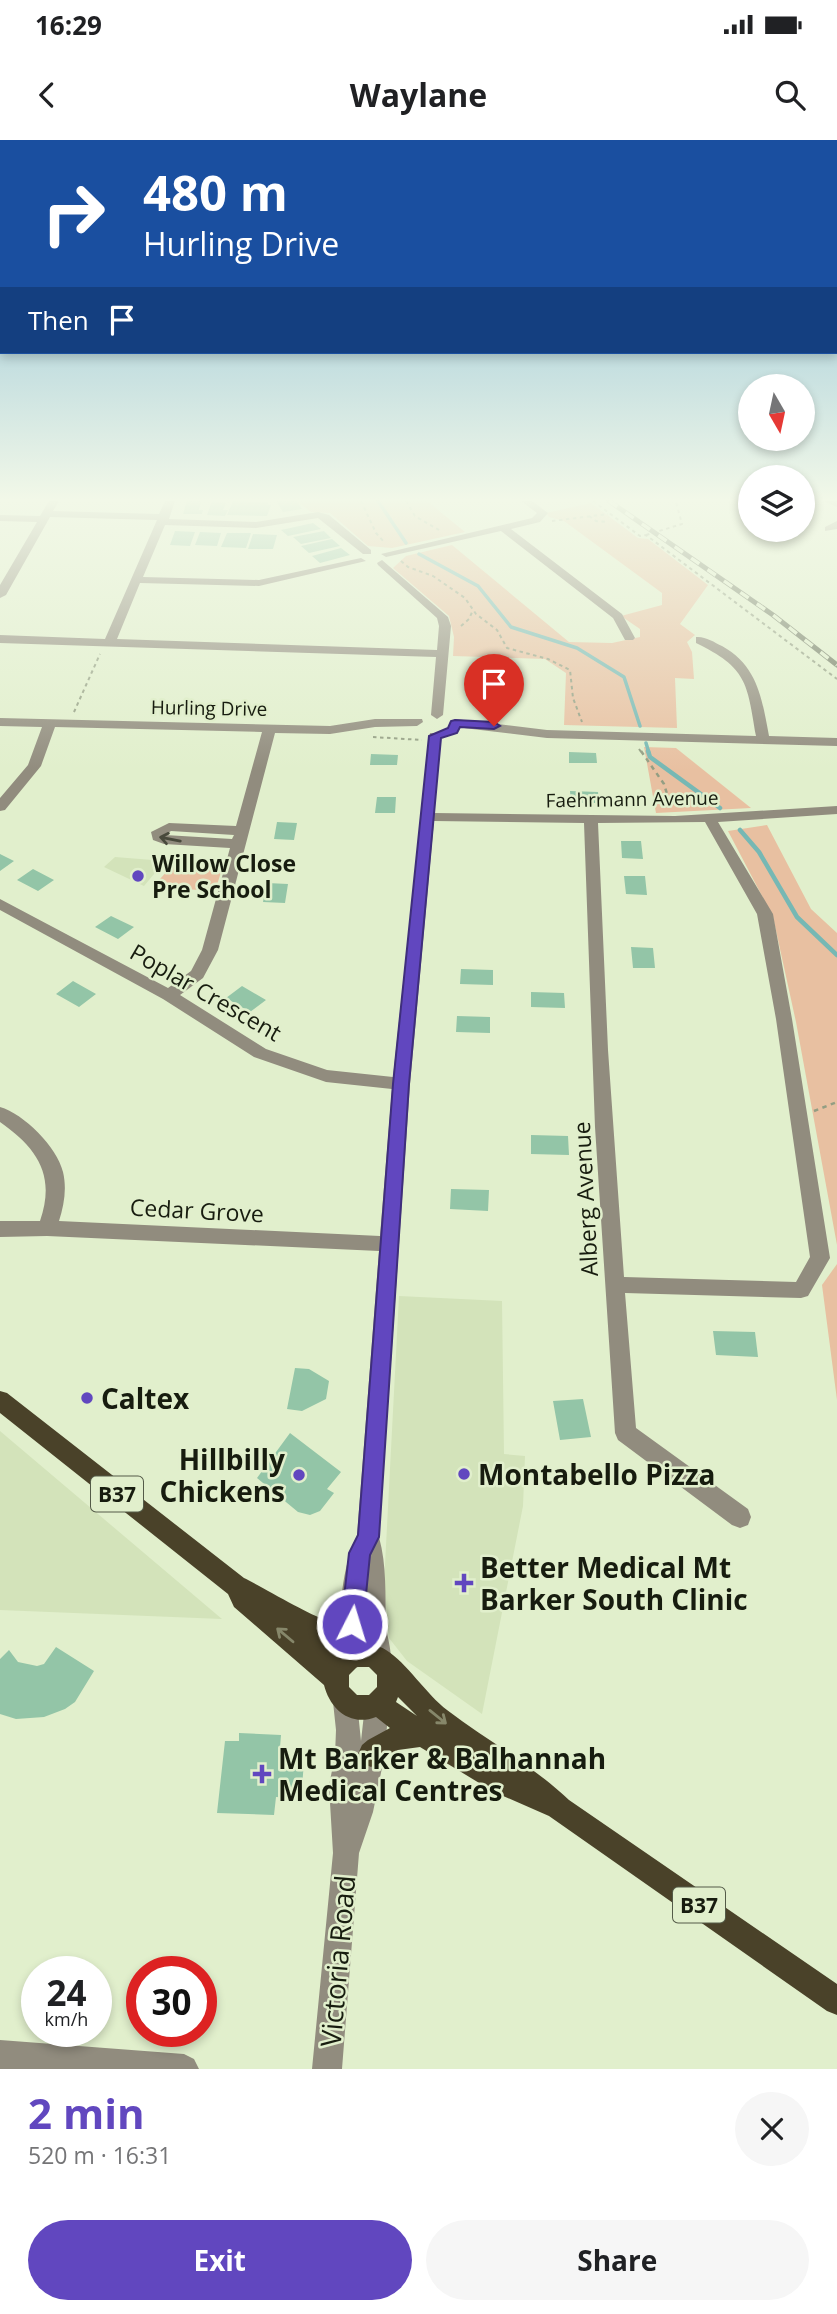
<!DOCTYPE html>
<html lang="en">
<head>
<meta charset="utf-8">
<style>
	body { margin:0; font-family:"Open Sans",sans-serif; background:#f6f6f6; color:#202124; height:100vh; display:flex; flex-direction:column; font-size:26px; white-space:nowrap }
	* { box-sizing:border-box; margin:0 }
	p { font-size:23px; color:#757577 }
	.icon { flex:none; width:38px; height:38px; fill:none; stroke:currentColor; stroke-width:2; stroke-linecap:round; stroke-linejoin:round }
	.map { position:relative; height:1929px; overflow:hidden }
	.details { display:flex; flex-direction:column; background:#fff; flex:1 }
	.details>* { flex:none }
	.hud { position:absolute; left:0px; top:0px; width:838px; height:214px; box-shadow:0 4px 10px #0003; background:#1a4fa0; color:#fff; overflow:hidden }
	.needle { width:46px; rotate:171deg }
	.controls { position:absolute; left:738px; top:234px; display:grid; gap:14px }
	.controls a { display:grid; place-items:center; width:77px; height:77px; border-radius:50%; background:#fff; box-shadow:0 4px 10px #0003; font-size:35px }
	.speed { position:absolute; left:21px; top:1816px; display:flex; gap:14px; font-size:35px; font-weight:700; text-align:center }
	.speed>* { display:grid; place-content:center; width:91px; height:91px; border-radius:50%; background:#fff; box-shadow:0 4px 10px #0003; line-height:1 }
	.speed small { font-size:18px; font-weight:400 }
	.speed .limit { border:10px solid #d22; background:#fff; color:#111 }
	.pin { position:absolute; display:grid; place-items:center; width:60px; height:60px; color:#fff; margin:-72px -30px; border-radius:50% 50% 50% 0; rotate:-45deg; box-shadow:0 0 7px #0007 }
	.pin .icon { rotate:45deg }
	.me { position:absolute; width:77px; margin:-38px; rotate:5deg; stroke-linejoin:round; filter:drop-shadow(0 0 5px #0008) }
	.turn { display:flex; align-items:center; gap:24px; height:147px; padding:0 28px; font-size:32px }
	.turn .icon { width:91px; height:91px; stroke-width:2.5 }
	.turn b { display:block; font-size:49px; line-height:60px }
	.then { display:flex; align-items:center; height:66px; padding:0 28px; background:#0003; gap:14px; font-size:26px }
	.round { display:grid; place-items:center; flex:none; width:74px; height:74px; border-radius:37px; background:#f6f6f6 }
	.summary { display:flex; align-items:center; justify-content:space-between; height:119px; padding:0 28px }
	h1 { font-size:42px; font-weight:700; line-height:52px; color:#6147bf }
	.primary-button { display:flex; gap:14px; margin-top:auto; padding:14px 28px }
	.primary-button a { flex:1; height:80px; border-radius:42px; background:#6147bf; color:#fff; font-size:28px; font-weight:700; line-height:80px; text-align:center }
	.primary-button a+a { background:#f6f6f6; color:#202124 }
	.status { display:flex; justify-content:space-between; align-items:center; height:49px; padding:0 35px; background:#fff; direction:ltr }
	.status svg { height:19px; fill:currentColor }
	header { display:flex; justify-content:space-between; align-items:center; height:91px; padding:0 28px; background:#fff; font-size:32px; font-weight:700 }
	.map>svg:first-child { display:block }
	.built { fill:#d3e3ba }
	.green { fill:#e8c0a1 }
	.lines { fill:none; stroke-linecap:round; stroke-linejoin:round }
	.stream-far1 { stroke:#76b8b4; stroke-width:3.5 }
	.stream { stroke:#76b8b4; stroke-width:4.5 }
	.building { fill:#93c5a7 }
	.path-far1 { stroke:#939e83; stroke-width:2; stroke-dasharray:3.5 3.5; stroke-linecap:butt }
	.path { stroke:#939e83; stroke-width:2.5; stroke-dasharray:4.5 4.5; stroke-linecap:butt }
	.minor { fill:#918c7e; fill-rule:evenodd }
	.major { fill:#4a4229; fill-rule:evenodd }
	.rail-casing { stroke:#727b64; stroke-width:5 }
	.rail { stroke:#e1efcc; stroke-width:3.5; stroke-dasharray:10; stroke-linecap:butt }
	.oneway { stroke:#48493b }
	.oneway2 { stroke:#86876a }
	.route { fill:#6147bf; stroke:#3f2e7c; stroke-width:2 }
	.poi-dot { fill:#6147bf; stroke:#e1efcc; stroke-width:2.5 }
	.labels { text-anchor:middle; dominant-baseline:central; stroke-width:5; stroke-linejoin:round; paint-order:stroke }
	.far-street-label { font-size:19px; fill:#171c0f; stroke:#e1efcc }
	.shield { fill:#e1efcc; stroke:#545b48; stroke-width:2 }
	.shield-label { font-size:21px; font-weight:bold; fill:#171c0f }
	.poi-label { font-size:23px; font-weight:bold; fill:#171c0f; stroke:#e1efcc; text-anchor:start }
	.street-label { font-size:23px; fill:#171c0f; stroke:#e1efcc }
	.near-poi-label { font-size:28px; font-weight:bold; fill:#171c0f; stroke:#e1efcc; text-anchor:start }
	.near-street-label { font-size:28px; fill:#171c0f; stroke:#e1efcc }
</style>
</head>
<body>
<div class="status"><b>16:29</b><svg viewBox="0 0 49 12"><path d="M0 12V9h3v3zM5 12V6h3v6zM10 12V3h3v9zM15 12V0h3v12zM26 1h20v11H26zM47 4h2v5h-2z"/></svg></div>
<header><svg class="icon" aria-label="back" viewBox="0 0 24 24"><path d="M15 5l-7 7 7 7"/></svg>Waylane<svg class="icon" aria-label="search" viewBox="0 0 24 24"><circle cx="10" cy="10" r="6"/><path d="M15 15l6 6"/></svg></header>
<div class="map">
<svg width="837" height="1929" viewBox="0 0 837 1929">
	<rect width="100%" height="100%" fill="#e1efcc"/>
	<path class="built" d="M115,717l50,4 -21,25 -40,-19z
		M399,1156l103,5 2,153 21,2 -2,50 -41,208 -75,-53 -18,-23 -5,-54z
		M0,1291l222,188 -222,-9z"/>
	<path class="green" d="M297,361h130l38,31 -73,16 -24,-2 -38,-33 -19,-1z
		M591,363l47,35 10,1 60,46 -28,39 15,11 -8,7 5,10 2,27 -19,-1 2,50 -113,-3 2,-52 -21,-14 -92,-3 1,-19 -5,-21 -56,-48 13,-12 46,-11 117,97 43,1 28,-6v-8l-19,-13 41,-11v-12l-98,-72 -15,-4 -3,-4z
		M644,607l32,1 75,60 -95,5z
		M767,685l44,84 26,24v312l-41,-223 -23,-105 -45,-86z
		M174,723l49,3 -8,25 -62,-4z
		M837,1124v136l-15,-115z"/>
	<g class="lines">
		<path class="stream-far1" d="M378,361l28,42
			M419,414l59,32 33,41 66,21 47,29 16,49
			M646,603l3,10"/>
		<path class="stream" d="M648,611l2,6 70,51
			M740,690l19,22 38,65 40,38"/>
	</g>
	<path class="building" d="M187,361h14l-2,9h4l-1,4h-19z
		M212,361l14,2 -3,7h5l-3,6 -18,-1z
		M233,361l35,1v3h3l-4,11 -40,-1z
		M276,361h21l5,8 -19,3z
		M313,383l8,6 -33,7 -7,-6z
		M175,391l20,1 -5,14 -20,-1z
		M324,391l7,7 -30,6 -8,-7z
		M200,392l21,1 -4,13 -22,-1z
		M227,393h24l-5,15 -25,-1z
		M253,394l24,1 -4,14h-25z
		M332,399l8,7 -31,7 -8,-7z
		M341,408l9,7 -30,8 -8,-7z
		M569,612l27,1 1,10h-28z
		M371,614l27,1 -1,10h-27z
		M570,651l28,1 1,11h-28z
		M377,657h19l-1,16h-20z
		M277,682l20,1 -3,17 -20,-1z
		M621,701h20l2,18 -21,-1z
		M0,714l14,7 -14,10z
		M33,729l21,11 -16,11 -21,-11z
		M624,736h21l2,19 -21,-1z
		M267,743l21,1 -3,19 -22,-1z
		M111,776l23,11 -16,12 -23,-12z
		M631,807l22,1 2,20h-22z
		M461,829l32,1v15l-33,-1z
		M73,841l23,13 -17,13 -23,-13z
		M242,846l24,14 -16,12 -24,-14z
		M531,852l33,1 1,15 -34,-1z
		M457,876l33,1v16l-34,-1z
		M531,995l37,1 1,19 -38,-1z
		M451,1049l38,1 -1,21 -38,-2z
		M713,1191l42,1 3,25 -42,-2z
		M295,1228l14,1 20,12 -3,18 -24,12 -15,-2z
		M583,1259l8,38 -31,3 -7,-39z
		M290,1293l51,39 -14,17 7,4 -14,18 -10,4 -12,-3 -41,-34z
		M56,1507l38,24 -19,31 -10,7 -21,8 -28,2 -16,-5v-55l9,-9 9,12 19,4 7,-2z
		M239,1593l42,2 -2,25 25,1 -2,27h-6v10l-20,-1 -2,18 -57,-2 8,-72h14z"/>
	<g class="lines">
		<path class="path-far1" d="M361,361l15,32 9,10
			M406,361l9,15 24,14
			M593,361l47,35 6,-1 191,144
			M589,376l7,5 11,1
			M552,381l56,-7
			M646,395l36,-11 -6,-22 2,-1
			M401,421l7,6 25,9 32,22 11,16 21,16 10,18 41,11 22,11 3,28 9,24
			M461,486l8,-7 4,-9
			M74,572l26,-58
			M373,597l49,3
			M639,609l3,4"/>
		<path class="path" d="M641,611l23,33 7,23
			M814,971l23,-9"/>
		<path class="minor" d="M49,361h10l-6,10 106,3 6,-13h10l-6,18 87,3 62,-10 11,3 42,35v4h-8l-45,-36 -62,10 -91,-3 -22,52 116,3 102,-22 5,3 -107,25 -119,-3 -23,56 320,11 2,-24 -2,-8 -59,-53 -1,-2 5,-3 66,57 3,9 -8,89 -6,4 -6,-4 5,-58 -436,-14v-8l105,4 52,-119 -107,-3 -44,78 -6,3v-13l37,-63 -37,-1v-6l40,1z
			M521,361h11l16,12 -8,9 -29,7 111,85 13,24 -2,2h-8l-12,-22 -112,-87 -115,26 -5,-3 151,-36 5,-5z
			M823,361h14v6z
			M837,381v8l-12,2v-4z
			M696,497c9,-1 18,5 26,9 36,20 40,53 47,90l68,2v8l-290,-8 -92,-11 -6,-4 6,-4 92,11 209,6c-9,-54 -9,-68 -60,-93z
			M0,578l330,8 45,-7h47l1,3 -6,4 -42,1 -45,7 -55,-1 -57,217 -15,28 -23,17 86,54 61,21 66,7 37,-344h10l1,3 -7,77 241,3 162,-10v8l-119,8 55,92 19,105 38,239 -22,38 -7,2 -176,-5 11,135 112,81 3,8 -3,8 -8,3 -8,-3 -114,-85 -3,-7 -20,-306 -11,-304 -150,-2 -24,263 -31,453c8,29 6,58 7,88 1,14 8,29 3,43l-9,3 -9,-3 -7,-27v16l-3,9 -9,3 -9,-3 -3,-9c0,-41 -1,-82 17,-121l22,-285 -332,-15 -47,1v-16h40c16,-46 -3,-73 -40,-99v-15c24,7 57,40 63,65 4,17 1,33 -4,49l321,15 12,-147 -66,-7 -72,-25 -91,-58 -163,-89v-11l168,89 23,-17 11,-21 28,-102 -66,-4 -11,-4 -2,-8 18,-9 67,3 26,-94 -207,-5 -14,39 -36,44 -5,1v-13l28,-33 14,-38 -42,-1zM705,682l52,92 19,105 34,238 -14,25 -172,-5 -16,-227 -10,-227zM171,691l63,4 -2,4 -67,-4z
			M345,1550l9,3 3,9 4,39 4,-36 3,-9 9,-3 9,3 3,9 -5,53 -11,54 -14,41 -17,216h-30l21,-216 -4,-67 6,-31 1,-25 -3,-28 3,-9z
			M0,1900l184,14 10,5 5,10h-199z"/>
		<path class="major" d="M0,1251l7,2 237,185c13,6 71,40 78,40 12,-1 20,-9 30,-13l8,4 4,8 -4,8 -18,11c14,10 29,4 44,14 20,12 41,45 61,60 41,31 85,55 122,90l268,184v31l-10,-4 -278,-195 -55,-24 -74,-45 -22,3 -27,17 -9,-4 -4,-9 4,-9 6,-5 22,-12 -14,-11c-26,10 -46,-8 -52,-32l-90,-78 -6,-13 -228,-181zM357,1527h12l8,8v12l-8,8h-12l-8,-8v-12zM398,1557l19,19 -21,-14z"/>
		<g class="rail-casing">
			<path id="rail" d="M609,361l164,114 64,50"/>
		</g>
		<use href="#rail" class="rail"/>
	</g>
	<defs><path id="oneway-shaft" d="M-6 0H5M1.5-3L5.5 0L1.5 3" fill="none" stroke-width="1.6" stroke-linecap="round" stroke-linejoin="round" transform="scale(1.75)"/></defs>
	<use class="oneway" href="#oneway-shaft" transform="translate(170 699) rotate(-169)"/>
	<g class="oneway2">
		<use href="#oneway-shaft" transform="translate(285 1495) rotate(-140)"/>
		<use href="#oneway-shaft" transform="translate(438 1577) rotate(39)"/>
	</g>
	<linearGradient id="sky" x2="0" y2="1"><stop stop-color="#7ab6d3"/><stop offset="0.57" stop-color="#f2f8e8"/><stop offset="1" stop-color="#f2f8e8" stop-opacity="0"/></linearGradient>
	<rect width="837" height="631" fill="url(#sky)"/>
	<path class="route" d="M455,580l39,2 6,4 -6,3 -34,-2 -3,6 -16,5 -32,346 -30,453 -9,18 -7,69 -4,8 -7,3 -8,-3 -3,-8 8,-71 9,-18 35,-451 36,-348 19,-8 3,-7z"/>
	<g class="poi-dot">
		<circle cx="138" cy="736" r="7"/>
		<circle cx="87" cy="1258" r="7"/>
		<circle cx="464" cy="1334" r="7"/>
		<circle cx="299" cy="1335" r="7"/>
		<path d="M460.5 1432.5h7v7h7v7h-7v7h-7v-7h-7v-7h7z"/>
		<path d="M258.5 1623.5h7v7h7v7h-7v7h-7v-7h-7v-7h7z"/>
	</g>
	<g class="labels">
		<g class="far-street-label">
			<text transform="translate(209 568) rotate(1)">Hurling Drive</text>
			<text transform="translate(632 659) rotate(-1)">Faehrmann Avenue</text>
		</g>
		<g class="shield">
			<rect x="91" y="1336.5" width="52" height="35" rx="5"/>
			<rect x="673" y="1747.5" width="52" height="35" rx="5"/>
		</g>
		<g class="shield-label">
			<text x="117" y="1354">B37</text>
			<text x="699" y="1765">B37</text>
		</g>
		<g class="poi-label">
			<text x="152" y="723">Willow Close<tspan x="152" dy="26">Pre School</tspan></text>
		</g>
		<g class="street-label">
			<text transform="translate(206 852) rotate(30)">Poplar Crescent</text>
			<text transform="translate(585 1059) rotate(-93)">Alberg Avenue</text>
			<text transform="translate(197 1070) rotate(3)">Cedar Grove</text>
		</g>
		<g class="near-poi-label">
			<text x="101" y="1258">Caltex</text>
			<text x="285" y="1319" text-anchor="end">Hillbilly<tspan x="285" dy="32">Chickens</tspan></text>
			<text x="478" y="1334">Montabello Pizza</text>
			<text x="480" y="1427">Better Medical Mt<tspan x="480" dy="32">Barker South Clinic</tspan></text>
			<text x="278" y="1618">Mt Barker &amp; Balhannah<tspan x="278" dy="32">Medical Centres</tspan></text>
		</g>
		<g class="near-street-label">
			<text transform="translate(337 1821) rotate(-85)">Victoria Road</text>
		</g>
	</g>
</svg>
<div class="controls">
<a><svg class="needle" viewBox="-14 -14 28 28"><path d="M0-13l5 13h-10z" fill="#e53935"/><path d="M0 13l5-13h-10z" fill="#757577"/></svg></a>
<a><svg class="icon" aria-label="layers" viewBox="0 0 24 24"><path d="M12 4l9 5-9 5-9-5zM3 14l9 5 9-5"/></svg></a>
</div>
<div class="speed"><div>24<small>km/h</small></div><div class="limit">30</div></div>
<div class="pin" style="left:494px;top:586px;background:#d93025"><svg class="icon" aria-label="arrive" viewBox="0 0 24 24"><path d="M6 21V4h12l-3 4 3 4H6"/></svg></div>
<svg class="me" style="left:352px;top:1484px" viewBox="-20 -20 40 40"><circle r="17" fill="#6147bf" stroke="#fff" stroke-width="3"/><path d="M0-11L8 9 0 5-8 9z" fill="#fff"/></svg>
<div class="hud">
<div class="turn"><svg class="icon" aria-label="right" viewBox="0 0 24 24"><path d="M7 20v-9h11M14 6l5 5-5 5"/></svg><div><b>480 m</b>Hurling Drive</div></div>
<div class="then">Then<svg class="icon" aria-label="arrive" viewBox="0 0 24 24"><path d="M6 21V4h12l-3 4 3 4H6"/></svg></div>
</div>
</div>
<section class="details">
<div class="summary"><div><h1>2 min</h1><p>520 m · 16:31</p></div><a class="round"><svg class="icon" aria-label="close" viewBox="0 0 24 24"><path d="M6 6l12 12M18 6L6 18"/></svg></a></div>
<div class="primary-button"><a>Exit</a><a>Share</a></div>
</section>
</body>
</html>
